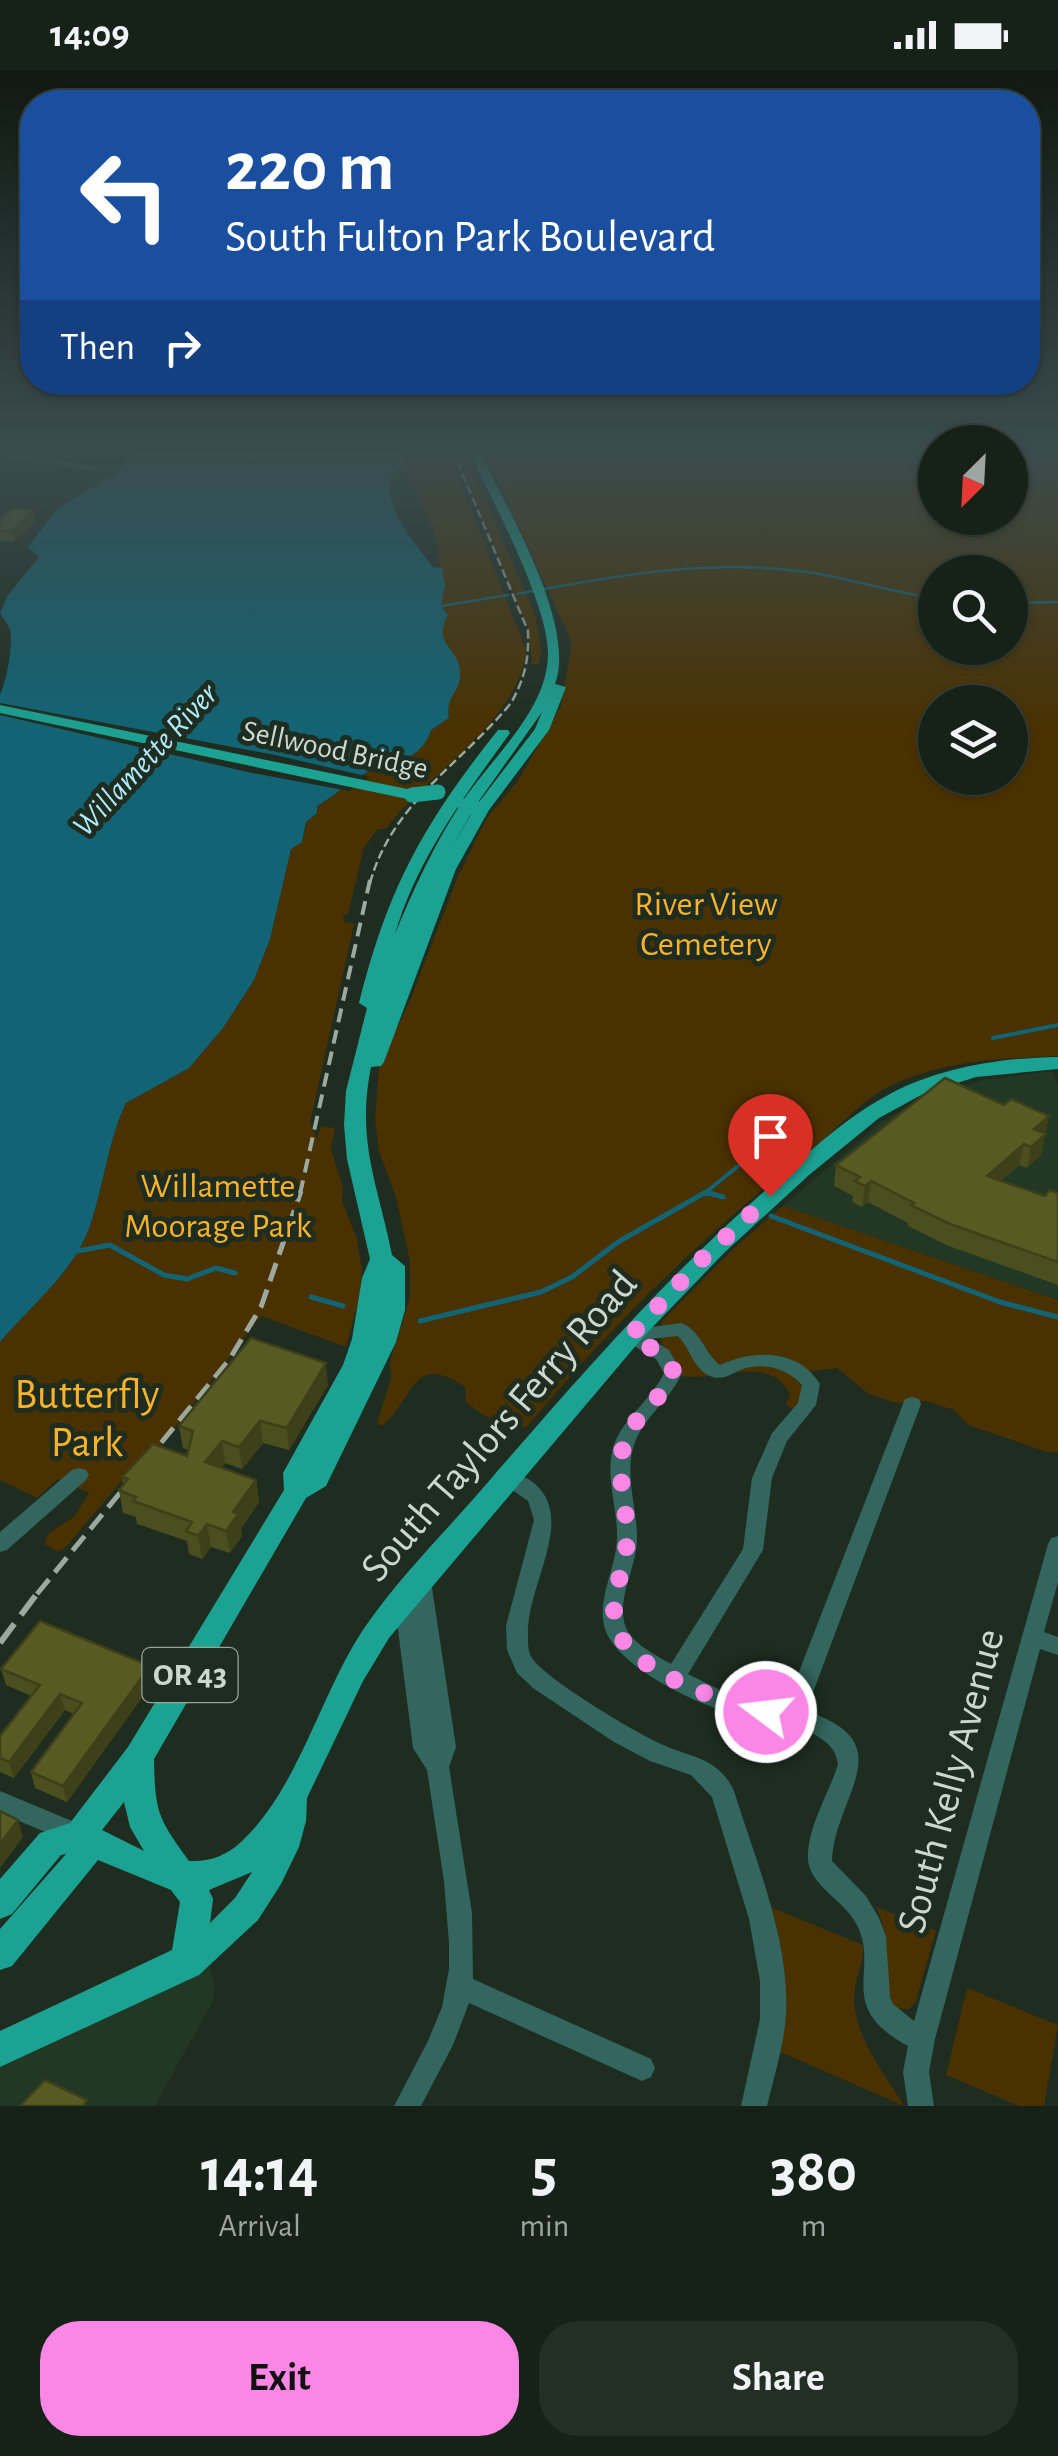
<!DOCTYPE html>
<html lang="en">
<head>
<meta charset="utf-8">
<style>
	body { margin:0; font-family:"Alegreya Sans",sans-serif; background:#232f25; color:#f1f3f6; height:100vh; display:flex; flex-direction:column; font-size:38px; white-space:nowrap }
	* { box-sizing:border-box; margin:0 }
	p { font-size:32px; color:#9ea4a2 }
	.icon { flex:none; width:55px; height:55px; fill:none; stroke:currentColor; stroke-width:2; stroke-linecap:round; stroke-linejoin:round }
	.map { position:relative; height:2036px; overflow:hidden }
	.details { display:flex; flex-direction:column; background:#162218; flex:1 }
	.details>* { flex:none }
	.guide { position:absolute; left:20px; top:20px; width:1020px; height:305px; border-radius:40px; box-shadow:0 2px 8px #0004,0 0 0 2px #353f37; background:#1a4fa0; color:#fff; overflow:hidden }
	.needle { width:65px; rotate:204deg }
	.tools { position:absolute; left:918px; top:355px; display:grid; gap:20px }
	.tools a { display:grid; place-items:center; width:110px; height:110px; border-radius:50%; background:#162218; box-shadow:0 2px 8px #0004,0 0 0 2px #353f37; font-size:50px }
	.pin { position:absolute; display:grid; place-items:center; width:85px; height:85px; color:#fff; margin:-102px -42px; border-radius:50% 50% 50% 0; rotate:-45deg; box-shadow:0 0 10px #0007 }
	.pin .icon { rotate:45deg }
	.me { position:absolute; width:110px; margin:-55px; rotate:285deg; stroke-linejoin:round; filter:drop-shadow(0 0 8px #0008) }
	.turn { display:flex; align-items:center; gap:35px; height:210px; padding:0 40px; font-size:45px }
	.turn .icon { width:130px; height:130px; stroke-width:2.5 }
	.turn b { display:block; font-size:70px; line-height:85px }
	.then { display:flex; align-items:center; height:95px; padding:0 40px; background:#0003; gap:20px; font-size:38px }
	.eta { display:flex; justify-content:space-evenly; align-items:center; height:170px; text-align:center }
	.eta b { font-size:60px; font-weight:700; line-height:70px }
	.button { display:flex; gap:20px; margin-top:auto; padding:20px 40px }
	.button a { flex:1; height:115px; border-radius:40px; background:#fa87e6; color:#111; font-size:40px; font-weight:700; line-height:115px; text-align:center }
	.button a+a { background:#232f25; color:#f1f3f6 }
	.status { display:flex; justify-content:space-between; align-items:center; height:70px; padding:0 50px; background:#162218; direction:ltr }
	.status svg { height:28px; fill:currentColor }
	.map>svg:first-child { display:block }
	.built { fill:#223724 }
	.green { fill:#4a3100; fill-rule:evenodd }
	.water { fill:#126475 }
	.pier { fill:#1e2d20 }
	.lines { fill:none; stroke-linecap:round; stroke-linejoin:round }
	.stream-far2 { stroke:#126475; stroke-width:2.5 }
	.stream-far1 { stroke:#126475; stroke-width:4 }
	.stream { stroke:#126475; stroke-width:5 }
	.minor { fill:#32665e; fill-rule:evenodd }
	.major { fill:#1ca292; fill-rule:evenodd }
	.rail-far3 { stroke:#9da89e; stroke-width:2.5; stroke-dasharray:9 4; stroke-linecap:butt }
	.rail-far2 { stroke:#9da89e; stroke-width:4; stroke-dasharray:14 8; stroke-linecap:butt }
	.rail-far1 { stroke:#9da89e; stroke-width:5; stroke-dasharray:19 9; stroke-linecap:butt }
	.rail { stroke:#9da89e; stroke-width:6; stroke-dasharray:24 11; stroke-linecap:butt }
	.major-bridge { stroke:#1ca292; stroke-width:15 }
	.wall { fill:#4b4e1e }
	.shaded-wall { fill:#3d4018 }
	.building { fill:#575b23; stroke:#3d4018; stroke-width:2.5 }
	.route { stroke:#fa87e6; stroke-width:18; stroke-dasharray:0 32.4 }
	.labels { text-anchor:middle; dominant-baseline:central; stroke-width:10; stroke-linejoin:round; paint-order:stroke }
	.far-street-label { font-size:30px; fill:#cdd7ce; stroke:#1e2d20 }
	.far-water-label { font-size:32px; font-style:italic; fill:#afeafb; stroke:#1e2d20 }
	.shield { fill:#1e2d20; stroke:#98a49a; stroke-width:2.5 }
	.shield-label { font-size:32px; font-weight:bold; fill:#cdd7ce }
	.park-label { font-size:35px; fill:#f9b229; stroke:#1e2d20 }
	.near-park-label { font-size:42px; fill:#f9b229; stroke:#1e2d20 }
	.near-street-label { font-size:42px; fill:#cdd7ce; stroke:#1e2d20 }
</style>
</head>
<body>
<div class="status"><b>14:09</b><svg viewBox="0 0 49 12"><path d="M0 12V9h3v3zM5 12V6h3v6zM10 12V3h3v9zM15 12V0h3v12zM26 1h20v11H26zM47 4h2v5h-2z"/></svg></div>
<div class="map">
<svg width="1058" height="2036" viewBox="0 0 1058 2036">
	<rect width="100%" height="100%" fill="#1e2d20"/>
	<path class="built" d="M1052,1001l6,14v215l-275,-94 98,-84 38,-22 63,-20z
		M209,1897l6,17 -2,17 -58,105h-155v-42z"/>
	<path class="green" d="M402,381h46l78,199c-8,74 -98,121 -140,179h-8l-14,18 -16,67 -5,2 1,6 10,2 -44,199 7,16 4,-13 14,2 -4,21 12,39 -1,13 15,38 5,31 -2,24 -14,53 -85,-31 -128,166 -10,-3 -57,68 -8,5 -14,-8 5,-11 25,-16 15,-24 -31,-14 -21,19 -37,-18v-138c30,-36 70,-66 88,-111 15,-39 20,-92 38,-128l63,-35 34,-40 31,-48 16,-41 21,-91 11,-6 5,-21 10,-8v-7c16,-9 29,-22 46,-31 27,-15 57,-11 68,-45l18,-12 -2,-19 7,-7 4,-28 -16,-26c-2,-49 4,-88 -20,-137 -7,-14 -8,-23 -23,-31l5,-4z
		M454,381h11l70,164 6,36 -2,13h-7l-4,-37z
		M484,381h451v67h75v-67h48v605c-58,3 -109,4 -163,28 -33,14 -50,38 -77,60 -107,85 -204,177 -291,283 -24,0 -43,-10 -61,-25l-1,-15c-54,-36 -50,12 -83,39l-5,-3 14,-45 -1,-17 20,-63v-37l-14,-64 -17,-46 -4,-31 4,-53 32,-69 47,-122 30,-60 29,-34 44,-76 11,-63zM935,502h75v76h-75zM935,632h75v76h-75z
		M783,1136l275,94v152h-11l-79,-27 -14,-15 -28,-9 -30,2 -27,-9 -32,-26 -40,5 6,14 -4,18 -6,4 -7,-4 4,-11c-21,-43 -79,-9 -111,-19 -11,-17 -25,-36 -16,-55l73,-74z
		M770,1837l93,38c1,19 -9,35 -9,54 1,39 31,75 50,107l-128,-56c10,-50 12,-95 -6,-143z
		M876,1837l60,23 -20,71 -7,8 -14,-1c-19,-31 0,-65 -19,-101z
		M967,1918l91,37 -14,81h-25l-73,-31z"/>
	<path class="water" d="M133,381h269l3,15 -14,9c-9,32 24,68 42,92l9,1 3,17 -4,21 7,9c-17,31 12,31 12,58 1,20 -15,21 -11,45l-18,12c-11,34 -41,30 -69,45 -16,9 -28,21 -45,31v7l-11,9 -4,20 -11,7 -21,90 -16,41 -31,48 -34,40 -63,35c-18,36 -23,89 -38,128 -18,45 -58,75 -88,111v-647c6,-13 15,-54 9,-68 -2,-5 -7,-9 -9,-14l8,-18 31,-38 -11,-10 29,-38 65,-40z"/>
	<path class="pier" d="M0,633l275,52 95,22 -21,14 -97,-18 -252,-58z"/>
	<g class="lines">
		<path class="stream-far2" d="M517,524c95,-18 193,-36 290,-22 43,6 85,21 128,26
			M1010,533l48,-1
			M441,536l67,-11"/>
		<path class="stream-far1" d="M993,968l65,-13
			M706,1122l90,-73
			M703,1124h9"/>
		<path class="stream" d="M771,1146l229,86 58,15
			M72,1182l38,-7 54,30 23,4 29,-11 19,5
			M311,1227l32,9
			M420,1251l121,-29 31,-15 46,-35 88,-50 17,5"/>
		<path class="minor" d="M0,383l96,14 4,2 -4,2 -96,-14z
			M681,1253c20,7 23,30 39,42 34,-16 79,-16 100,19l-4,21 -29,36 -15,37 -9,72 -75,124 36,18 62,13 117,-301 2,-5 7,-2 7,2 2,5 -115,307c99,32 28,85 26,150l34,35 13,22 7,18 4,61 3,7 21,17 134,-477 3,-6 7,-2v46l-14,50 14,5v18l-18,-6 -105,390 -6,33 5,34h-26l-5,-34 5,-26c-77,-41 -24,-79 -54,-126 -12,-20 -45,-36 -46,-61 -1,-32 21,-65 30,-95 -4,-42 -86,-44 -117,-54 -34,-11 -104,-45 -116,-81 -9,-30 11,-60 12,-90 1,-30 -12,-61 -4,-91 9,-30 38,-47 51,-75l-8,-14 -32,-19 -3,-4 3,-4 6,-2zM678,1266c11,11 15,30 28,38 15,9 24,0 37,-5 21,-7 45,0 59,16l-4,18 -26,30 -20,45 -9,71 -72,115c-14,-8 -34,-18 -43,-32 -15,-26 8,-63 9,-91 1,-32 -14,-67 -2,-99 10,-26 36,-43 47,-69l-13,-23 -19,-11z
			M79,1398l7,2 3,5 -3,5 -79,70 -7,2v-20l72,-62z
			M508,1400c86,28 17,109 20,166 0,8 0,16 4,22 15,22 101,73 127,85 30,15 59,13 75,48 22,71 56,149 52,224 -2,30 -12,62 -19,91h-26l19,-87v-38l-11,-62 -37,-122 -21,-22 -41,-14 -36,-19 -81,-54 -16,-15 -10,-23 -1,-24 28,-106 -6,-19 -27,-19 -3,-5 3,-5z
			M421,1503l7,2 3,6 25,166 -7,20 23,146 1,66 178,80 4,9 -4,9 -9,4 -173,-78 -16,42 -32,61h-27l34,-65 14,-34 7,-38v-26l-5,-62 -17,-111 -14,-22 -19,-150 3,-6 7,-3 8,5 -1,-13 3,-6z
			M0,1721l84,35 4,8 -4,8 -8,3 -76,-32z"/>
		<path class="major" d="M469,381h10c27,55 98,174 76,233l11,3 -17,43 -60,80 -33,59 -72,193 -3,4 -10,1c-15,75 7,117 21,188l13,11v44l-9,32 -70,144 -20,12 -152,261c1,54 4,59 35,102 22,1 39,-6 54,-21 58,-56 78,-150 124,-216 36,-51 82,-96 122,-143 91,-105 182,-210 287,-300 35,-31 72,-65 114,-87 51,-27 111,-36 168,-37v12l-82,8 -53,17 -44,24 -70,57 -85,78 -80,83 -255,302 -26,43 -56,117 -1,23 -7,26 -18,37 -23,36 -59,55 -199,92v-36l172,-81 8,-48 -9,-12 -73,-30 -86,106 -12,4v-41l66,-75 -5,1 -49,59 -12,5v-40l40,-46 30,-10 58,-76 156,-257 -1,-17 60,-108 9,-26 10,-61 8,-19 -23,-100 -3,-34 2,-34 21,-83 -8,-5c29,-116 65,-180 139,-273h10l2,3c-46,64 -92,124 -115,201 18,-44 39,-89 65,-129 29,-45 86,-92 88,-149 2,-49 -57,-158 -79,-205zM542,642l-7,17 -59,77 -25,43 25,-44zM124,1732l6,25 14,24 -42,-21zM252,1802l-17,26 -25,25 3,-24 -4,-9z
			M0,635l412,85 8,5 -8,5 -412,-87z"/>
		<path class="rail-far3" d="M370,813c22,-80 91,-119 141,-180 14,-25 18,-44 17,-72l-75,-180"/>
		<path class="rail-far2" d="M300,1124l70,-314"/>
		<path class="rail-far1" d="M37,1524l192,-234 32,-53 40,-116"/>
		<path class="rail" d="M0,1573l39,-52"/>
		<path class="major-bridge" d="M412,725l26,-3
			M465,736l15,3"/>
	</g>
	<path class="wall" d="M0,449l36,2 -23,21 -13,-1z
		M1004,1035l45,11 -8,39 -14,13 -8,-3 -18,16 44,15 13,-3v92l-112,-40 -38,-19v-3l-40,-21 -6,5 -10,-5 1,-6 -19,-10 2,-21z
		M328,1315l-39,65 -26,-7 -21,26 -17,-6 -4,5 35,12 3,22 -18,27 1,7 -12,17 -19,-6 -9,12 -13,-5 -2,-13 -50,-17 -1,-7 -13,-4 -4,-23 4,-5 -1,-8 65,-21 2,-6 -6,-2 -4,-22z
		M1,1599l152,13 -86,120 -32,-14 -4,-16 43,-58 -9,-4 -51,68 -14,-6v-36l31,-40 -25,-11z"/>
	<path class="shaded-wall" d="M34,440l2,11 -23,21 -2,-11z
		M1049,1046l-8,39 -14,13 7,-39z
		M1024,1074l-5,21 -36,32 4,-21z
		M871,1111l-3,21 -6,5 3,-21z
		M326,1293l2,22 -39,65 -2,-22z
		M260,1351l3,22 -21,26 -3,-22z
		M222,1371l3,22 -17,21 -3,-22z
		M256,1410l3,22 -18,27 1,7 -12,17 -4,-22 7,-19z
		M207,1454l4,23 -9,12 -4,-23z
		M150,1596l3,16 -86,120 -4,-16z
		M60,1624l5,16 -51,68 -5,-16z
		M18,1750l5,17 -23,31v-24z"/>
	<path class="building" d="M12,439l22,1 -23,21 -11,-1v-11z
		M945,1008l59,27 7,-6 38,17 -15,13 12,5 -15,13 -7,-3 -37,32 58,20 4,-6 9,3v69l-108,-38 -39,-19 3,-2 -43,-22 -6,5 -10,-5 5,-4 -24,-12z
		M251,1268l75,25 -39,65 -27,-7 -21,26 -17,-6 -17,21 51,18 -23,32 5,2 -12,17 -19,-7 -9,12 -12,-5 6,-9 -59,-21 3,-4 -17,-7 9,-11 -6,-2 31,-33 34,12 6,-25 -14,-5z
		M40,1551l110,45 -87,120 -32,-14 51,-69 -22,-9 -51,68 -9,-4v-22l40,-51 -39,-16z
		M0,1741l18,9 -18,24z
		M45,2010l42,20 -4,6h-63z"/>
	<linearGradient id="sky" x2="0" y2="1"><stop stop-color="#101912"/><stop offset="0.57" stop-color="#3b4c4e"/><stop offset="1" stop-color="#3b4c4e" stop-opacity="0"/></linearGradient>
	<rect width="1058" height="666" fill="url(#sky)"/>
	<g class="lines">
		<path class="route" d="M766,1642c-41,-9 -143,-42 -151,-90 -5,-27 11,-55 12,-83 1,-32 -13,-68 -2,-98 10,-27 39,-43 49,-69l-11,-17 -33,-19 71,-76 69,-64"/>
	</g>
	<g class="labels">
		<g class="far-street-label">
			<text transform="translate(335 680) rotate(12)">Sellwood Bridge</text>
		</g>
		<g class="far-water-label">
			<text transform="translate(145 690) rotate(-47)">Willamette River</text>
		</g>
		<rect class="shield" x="142.5" y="1578" width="95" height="54" rx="8"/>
		<g class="shield-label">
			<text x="190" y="1605">OR 43</text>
		</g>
		<g class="park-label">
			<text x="706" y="834">River View<tspan x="706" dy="40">Cemetery</tspan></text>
			<text x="218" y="1116">Willamette<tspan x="218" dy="40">Moorage Park</tspan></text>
		</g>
		<g class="near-park-label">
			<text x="87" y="1325">Butterfly<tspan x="87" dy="48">Park</tspan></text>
		</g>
		<g class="near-street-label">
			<text transform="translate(499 1356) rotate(-49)">South Taylors Ferry Road</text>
			<text transform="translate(951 1711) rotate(-75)">South Kelly Avenue</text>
		</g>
	</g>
</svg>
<div class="tools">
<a><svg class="needle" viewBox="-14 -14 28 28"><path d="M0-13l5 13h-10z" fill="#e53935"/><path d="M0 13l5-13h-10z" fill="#9ea4a2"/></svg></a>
<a><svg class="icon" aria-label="search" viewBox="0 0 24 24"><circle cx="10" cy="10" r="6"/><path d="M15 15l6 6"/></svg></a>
<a><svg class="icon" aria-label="layers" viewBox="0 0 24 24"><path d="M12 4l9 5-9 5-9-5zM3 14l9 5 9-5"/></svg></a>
</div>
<div class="pin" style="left:770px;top:1126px;background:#d93025"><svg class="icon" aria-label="arrive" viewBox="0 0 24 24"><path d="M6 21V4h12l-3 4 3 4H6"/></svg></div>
<svg class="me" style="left:766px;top:1642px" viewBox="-20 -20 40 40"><circle r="17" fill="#fa87e6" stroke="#fff" stroke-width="3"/><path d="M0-11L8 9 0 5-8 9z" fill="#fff"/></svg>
<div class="guide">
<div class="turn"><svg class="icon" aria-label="left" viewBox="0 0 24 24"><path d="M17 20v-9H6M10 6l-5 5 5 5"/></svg><div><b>220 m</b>South Fulton Park Boulevard</div></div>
<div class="then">Then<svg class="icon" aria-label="right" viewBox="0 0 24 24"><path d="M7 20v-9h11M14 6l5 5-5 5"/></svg></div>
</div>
</div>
<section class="details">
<div class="eta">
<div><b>14:14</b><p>Arrival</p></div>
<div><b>5</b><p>min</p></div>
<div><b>380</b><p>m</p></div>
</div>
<div class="button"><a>Exit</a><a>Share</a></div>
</section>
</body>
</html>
